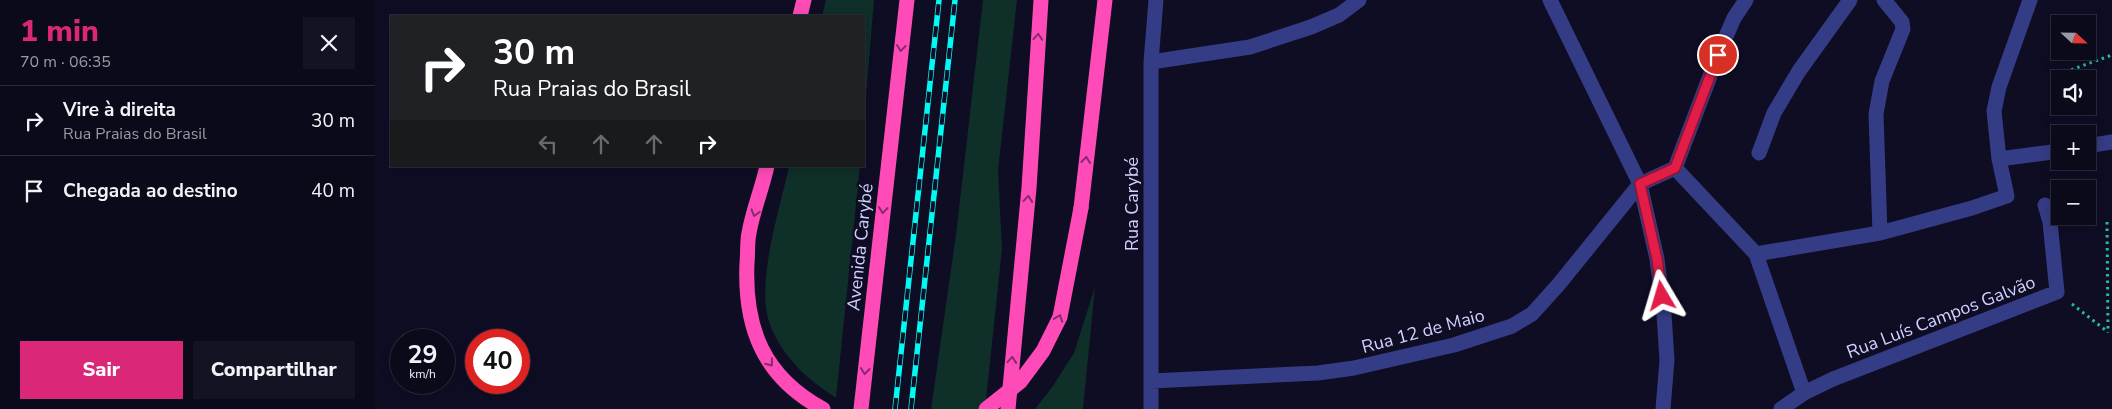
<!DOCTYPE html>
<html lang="pt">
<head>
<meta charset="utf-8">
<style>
	body { margin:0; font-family:"Nunito Sans",sans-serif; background:#131324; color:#f1f3f6; height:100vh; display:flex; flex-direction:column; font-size:19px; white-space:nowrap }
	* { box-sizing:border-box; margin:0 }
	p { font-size:16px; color:#999aa3 }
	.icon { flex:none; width:28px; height:28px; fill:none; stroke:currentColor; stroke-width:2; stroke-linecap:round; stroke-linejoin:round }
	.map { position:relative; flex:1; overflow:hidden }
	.drawer { display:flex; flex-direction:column; background:#0a0a1b; width:375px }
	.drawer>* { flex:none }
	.top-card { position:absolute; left:15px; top:15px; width:475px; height:152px; border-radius:0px; box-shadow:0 2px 12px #0003,0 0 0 1px #2a2b3a; background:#202124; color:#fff; overflow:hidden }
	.needle { width:32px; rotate:112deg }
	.buttons { position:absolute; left:1676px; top:15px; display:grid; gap:10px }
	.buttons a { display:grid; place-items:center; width:45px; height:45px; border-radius:0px; background:#0a0a1b; box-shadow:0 2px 12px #0003,0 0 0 1px #2a2b3a; font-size:25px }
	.speed { position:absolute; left:15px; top:329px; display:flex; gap:10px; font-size:25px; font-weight:700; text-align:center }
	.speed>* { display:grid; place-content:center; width:65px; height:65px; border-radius:50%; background:#0a0a1b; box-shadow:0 2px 12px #0003,0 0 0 1px #2a2b3a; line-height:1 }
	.speed small { font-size:12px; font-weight:400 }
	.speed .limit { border:8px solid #d22; background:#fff; color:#111 }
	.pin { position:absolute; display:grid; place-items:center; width:42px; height:42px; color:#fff; margin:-21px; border:2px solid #fff; border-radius:50%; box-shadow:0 1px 5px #0007 }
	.me { position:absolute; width:55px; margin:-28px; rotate:353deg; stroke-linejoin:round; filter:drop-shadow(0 0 4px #0008) }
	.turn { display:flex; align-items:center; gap:18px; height:105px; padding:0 20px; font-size:22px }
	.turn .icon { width:65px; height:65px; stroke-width:2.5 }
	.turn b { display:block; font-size:35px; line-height:42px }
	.lanes { display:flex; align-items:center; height:48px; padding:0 20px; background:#0003; justify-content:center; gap:25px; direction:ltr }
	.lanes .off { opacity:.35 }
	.round { display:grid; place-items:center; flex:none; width:52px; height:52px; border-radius:0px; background:#131324 }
	.summary { display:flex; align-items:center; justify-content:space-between; height:85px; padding:0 20px }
	h1 { font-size:30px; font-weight:800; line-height:38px; color:#db2777 }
	.action { display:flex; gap:10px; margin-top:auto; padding:10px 20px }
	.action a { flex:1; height:58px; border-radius:0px; background:#db2777; color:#fff; font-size:20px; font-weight:800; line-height:58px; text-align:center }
	.action a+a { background:#131324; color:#f1f3f6 }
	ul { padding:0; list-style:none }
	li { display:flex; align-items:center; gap:15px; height:70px; padding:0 20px; border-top:1px solid #2a2b3a }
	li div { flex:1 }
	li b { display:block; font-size:19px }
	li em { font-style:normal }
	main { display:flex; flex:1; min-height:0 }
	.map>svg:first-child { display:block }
	.green { fill:#0f2f29 }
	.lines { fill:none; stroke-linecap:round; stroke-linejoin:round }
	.path { stroke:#27bca0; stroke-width:3; stroke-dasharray:2.5 4; stroke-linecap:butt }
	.minor { stroke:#353c86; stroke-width:15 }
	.highway { stroke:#ff4bb8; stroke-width:15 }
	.rail-casing { stroke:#00fbf4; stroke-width:5.5 }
	.rail { stroke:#0e0d24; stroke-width:4; stroke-dasharray:11; stroke-linecap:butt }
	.highway-bridge { stroke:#ff4bb8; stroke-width:15 }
	.oneway { stroke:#862c6e }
	.route-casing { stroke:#92132f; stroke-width:12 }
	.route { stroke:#e11d48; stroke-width:9 }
	.labels { text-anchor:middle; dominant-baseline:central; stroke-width:5; stroke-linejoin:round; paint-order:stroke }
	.street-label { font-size:18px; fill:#d0d1ff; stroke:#0e0d24 }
</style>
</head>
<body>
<main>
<section class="drawer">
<div class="summary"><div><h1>1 min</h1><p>70 m · 06:35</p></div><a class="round"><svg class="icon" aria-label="close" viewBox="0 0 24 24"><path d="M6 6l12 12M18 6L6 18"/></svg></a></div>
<ul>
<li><svg class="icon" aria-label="right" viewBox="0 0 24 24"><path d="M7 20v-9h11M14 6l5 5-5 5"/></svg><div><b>Vire à direita</b><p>Rua Praias do Brasil</p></div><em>30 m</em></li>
<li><svg class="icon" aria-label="arrive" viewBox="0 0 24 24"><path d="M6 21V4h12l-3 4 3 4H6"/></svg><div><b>Chegada ao destino</b></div><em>40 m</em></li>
</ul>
<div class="action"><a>Sair</a><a>Compartilhar</a></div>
</section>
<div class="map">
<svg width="1737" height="409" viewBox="0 0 1737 409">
	<rect width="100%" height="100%" fill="#0e0d24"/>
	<path class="green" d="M451,0h48l-10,121v-105h-42z
		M608,0h34l-19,171 4,78 -17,160h-54l25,-174z
		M414,166h71l-24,232c-16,-11 -32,-22 -44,-37 -11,-12 -22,-31 -25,-47 -8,-43 13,-105 22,-148z
		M720,287l-12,122h-48l18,-23 21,-33z"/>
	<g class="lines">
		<path class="path" d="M1690,72l47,-17
			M1732,222l1,111
			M1697,304l36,28"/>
		<path class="minor" d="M1175,0l90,184 17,75 7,55 3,46 -4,49
			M776,62l99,-15 61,-20 28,-12 20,-15
			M1712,146l25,-4
			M1384,153l15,-40 25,-42 51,-71
			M1624,159l61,-8
			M1300,168l81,86 48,139
			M1505,233l-4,-119 6,-33 21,-52 -1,-7 -18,-22
			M1381,254l124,-21 92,-25 35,-12 -8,-37 -5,-48 5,-24 31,-87
			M776,381l167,-8 36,-5 100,-23 58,-19 20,-12 27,-30 81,-100 35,-16 43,-113 16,-37 12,-18
			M776,409v-347l5,-62
			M1406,409l23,-16 29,-14 224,-87 -7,-70 -5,-17"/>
		<path class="highway" d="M425,16l4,-16
			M392,166c-5,23 -14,44 -18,67 -2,9 -1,20 -2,30 -3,66 17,114 76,146
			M706,208l24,-208
			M486,409l46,-409
			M633,409l21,-221 12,-188"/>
		<g class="rail-casing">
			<path id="rail" d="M520,409l44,-409
				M536,409l44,-409"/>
		</g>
		<use href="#rail" class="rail"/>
		<path class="highway-bridge" d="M611,409l34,-27 23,-31 17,-34 21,-109"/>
	</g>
	<defs><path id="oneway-chevron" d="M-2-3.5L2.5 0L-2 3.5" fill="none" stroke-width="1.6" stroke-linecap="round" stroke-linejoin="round" transform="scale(1.25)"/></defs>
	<g class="oneway">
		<use href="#oneway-chevron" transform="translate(663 37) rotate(-86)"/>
		<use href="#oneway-chevron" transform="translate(526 48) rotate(97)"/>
		<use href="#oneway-chevron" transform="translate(711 160) rotate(-84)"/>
		<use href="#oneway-chevron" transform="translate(653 199) rotate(-85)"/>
		<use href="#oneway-chevron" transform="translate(508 210) rotate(96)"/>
		<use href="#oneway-chevron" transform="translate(380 213) rotate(106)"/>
		<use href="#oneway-chevron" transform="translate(684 318) rotate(-70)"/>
		<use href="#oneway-chevron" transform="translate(637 360) rotate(-85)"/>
		<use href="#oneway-chevron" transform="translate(395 363) rotate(52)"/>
		<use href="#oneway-chevron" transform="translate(490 371) rotate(96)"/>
	</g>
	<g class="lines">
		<g class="route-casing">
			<path id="route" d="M1287,296l-5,-37 -17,-75 35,-16 43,-113"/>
		</g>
		<use href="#route" class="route"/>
	</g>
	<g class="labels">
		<g class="street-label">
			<text transform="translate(757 204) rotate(-90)">Rua Carybé</text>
			<text transform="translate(485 247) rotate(-84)">Avenida Carybé</text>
			<text transform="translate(1566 317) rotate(-21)">Rua Luís Campos Galvão</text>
			<text transform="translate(1048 331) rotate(-15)">Rua 12 de Maio</text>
		</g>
	</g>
</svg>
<div class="buttons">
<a><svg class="needle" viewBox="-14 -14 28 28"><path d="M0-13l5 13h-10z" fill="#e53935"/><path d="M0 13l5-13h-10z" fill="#999aa3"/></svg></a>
<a><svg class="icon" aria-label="sound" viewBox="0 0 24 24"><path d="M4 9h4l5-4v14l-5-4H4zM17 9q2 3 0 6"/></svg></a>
<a>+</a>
<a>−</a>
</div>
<div class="speed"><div>29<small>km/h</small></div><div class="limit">40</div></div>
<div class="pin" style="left:1343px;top:55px;background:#d93025"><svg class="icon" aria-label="arrive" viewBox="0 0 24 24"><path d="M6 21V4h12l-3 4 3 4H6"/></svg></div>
<svg class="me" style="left:1287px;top:296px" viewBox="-20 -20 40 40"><path d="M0-17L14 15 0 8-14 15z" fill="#e11d48" stroke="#fff" stroke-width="4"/></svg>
<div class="top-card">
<div class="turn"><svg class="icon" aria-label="right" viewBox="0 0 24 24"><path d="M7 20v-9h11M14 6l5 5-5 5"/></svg><div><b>30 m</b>Rua Praias do Brasil</div></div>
<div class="lanes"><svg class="icon off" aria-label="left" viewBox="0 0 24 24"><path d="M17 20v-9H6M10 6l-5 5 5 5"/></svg><svg class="icon off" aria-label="ahead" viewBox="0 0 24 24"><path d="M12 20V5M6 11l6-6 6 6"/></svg><svg class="icon off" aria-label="ahead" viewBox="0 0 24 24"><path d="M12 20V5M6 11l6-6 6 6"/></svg><svg class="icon" aria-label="right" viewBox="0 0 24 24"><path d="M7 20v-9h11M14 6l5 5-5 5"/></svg></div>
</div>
</div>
</main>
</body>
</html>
